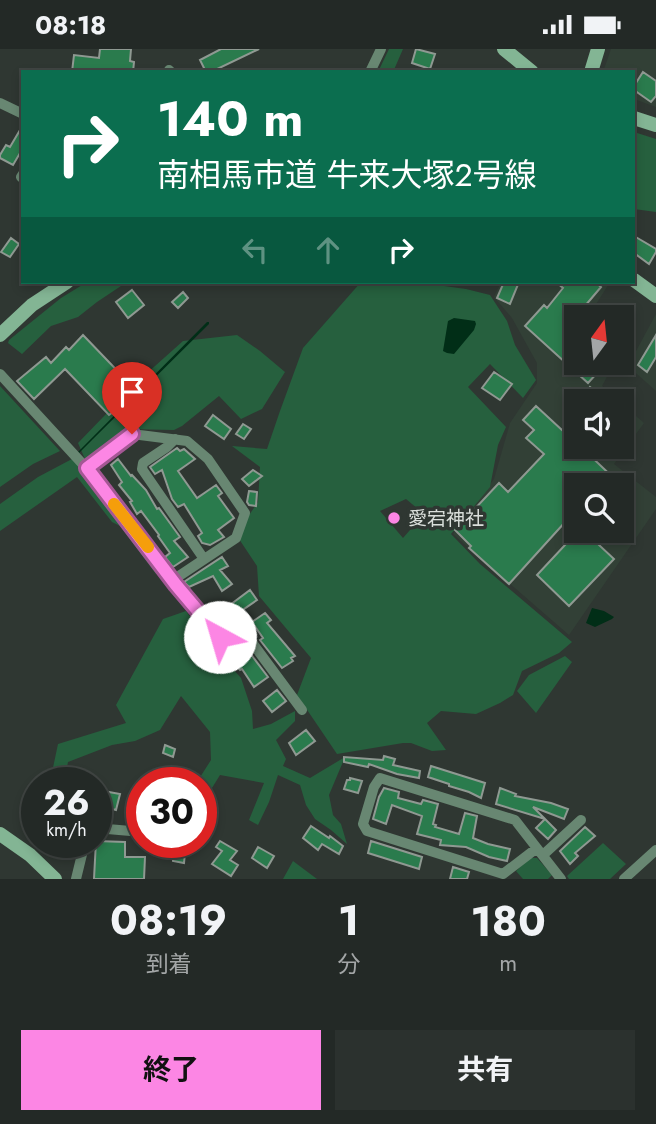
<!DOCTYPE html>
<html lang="ja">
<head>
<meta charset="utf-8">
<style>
	body { margin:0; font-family:Jost,"Noto Sans JP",sans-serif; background:#2b312e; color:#f1f3f6; height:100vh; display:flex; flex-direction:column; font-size:26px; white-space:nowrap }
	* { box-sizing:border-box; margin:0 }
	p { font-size:23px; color:#a3a6a7 }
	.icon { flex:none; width:38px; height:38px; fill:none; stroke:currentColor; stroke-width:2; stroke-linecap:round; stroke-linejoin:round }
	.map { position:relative; height:830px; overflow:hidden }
	.panel { display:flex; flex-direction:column; background:#232926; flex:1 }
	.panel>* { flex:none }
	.hud { position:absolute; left:21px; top:21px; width:614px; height:214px; border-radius:0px; box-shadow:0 4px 10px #0003,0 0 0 2px #404543; background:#0b6e4f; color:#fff; overflow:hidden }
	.needle { width:46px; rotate:15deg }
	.tools { position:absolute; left:564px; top:256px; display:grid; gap:14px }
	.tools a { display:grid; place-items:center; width:70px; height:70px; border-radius:0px; background:#232926; box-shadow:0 4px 10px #0003,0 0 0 2px #404543; font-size:35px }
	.speed { position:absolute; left:21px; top:718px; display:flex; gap:14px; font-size:35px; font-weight:700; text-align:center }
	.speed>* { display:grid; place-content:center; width:91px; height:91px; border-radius:50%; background:#232926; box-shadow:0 4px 10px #0003,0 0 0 2px #404543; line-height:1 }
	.speed small { font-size:18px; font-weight:400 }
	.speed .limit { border:10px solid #d22; background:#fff; color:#111 }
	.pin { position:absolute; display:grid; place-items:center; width:60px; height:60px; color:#fff; margin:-72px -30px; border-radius:50% 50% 50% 0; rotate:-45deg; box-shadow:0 0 7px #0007 }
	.pin .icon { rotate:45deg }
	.me { position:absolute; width:77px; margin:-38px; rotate:321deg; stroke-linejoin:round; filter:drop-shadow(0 0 5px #0008) }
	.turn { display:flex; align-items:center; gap:24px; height:147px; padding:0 21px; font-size:32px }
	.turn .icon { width:91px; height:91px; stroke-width:2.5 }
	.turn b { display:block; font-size:49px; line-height:60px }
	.lanes { display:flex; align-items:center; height:66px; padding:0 21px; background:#0003; justify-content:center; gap:35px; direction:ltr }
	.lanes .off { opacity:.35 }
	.eta { display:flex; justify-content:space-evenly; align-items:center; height:119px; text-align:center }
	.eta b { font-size:42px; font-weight:700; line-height:49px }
	.cta { display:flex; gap:14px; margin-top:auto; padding:14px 21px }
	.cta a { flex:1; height:80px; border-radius:0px; background:#fc86e4; color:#111; font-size:28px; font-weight:700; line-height:80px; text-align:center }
	.cta a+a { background:#2b312e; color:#f1f3f6 }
	.status { display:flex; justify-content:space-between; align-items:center; height:49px; padding:0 35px; background:#232926; direction:ltr }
	.status svg { height:19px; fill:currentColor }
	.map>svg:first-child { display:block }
	.built { fill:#324036; fill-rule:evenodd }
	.green { fill:#26603e; fill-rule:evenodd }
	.water { fill:#012e17 }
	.building { fill:#2a7b4d; stroke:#8f9992; stroke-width:2 }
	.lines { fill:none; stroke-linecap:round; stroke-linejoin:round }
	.street { stroke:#688772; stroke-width:10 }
	.secondary { stroke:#83b594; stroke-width:14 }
	.route-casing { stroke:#a45794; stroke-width:18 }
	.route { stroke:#fc86e4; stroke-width:12 }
	.slow { stroke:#f59e0b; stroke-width:12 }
	.poi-dot { fill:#fc86e4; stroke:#2f3732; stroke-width:2.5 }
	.labels { text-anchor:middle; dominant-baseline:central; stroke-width:7; stroke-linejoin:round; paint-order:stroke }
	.poi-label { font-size:19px; fill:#dadfdb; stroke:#2f3732; text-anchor:start }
</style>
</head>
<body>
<div class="status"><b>08:18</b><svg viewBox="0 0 49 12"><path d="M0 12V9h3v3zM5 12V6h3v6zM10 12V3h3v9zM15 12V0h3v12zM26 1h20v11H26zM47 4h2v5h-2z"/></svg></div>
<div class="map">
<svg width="656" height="830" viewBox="0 0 656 830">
	<rect width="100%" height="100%" fill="#2f3732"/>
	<path class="built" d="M611,0h45v58l-22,-8v-27h-31z
		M501,233h109l-22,35h-12v45h39l-13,24 17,15h-43v45h45v-43l23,20 -30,41 42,33v12l-87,126 -116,-101 41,-55 16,-56 27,-40v-20l-25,-45 -18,-21zM576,436h45v45h-45z
		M656,265v77l-28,-25z"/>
	<path class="green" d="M389,0h14l-10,23h-15z
		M634,83l22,7v73l-22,-3z
		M87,233h40l-30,20 -19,15 -27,9 -29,28 -14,-11 1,-3 52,-42z
		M361,233h54l51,7 24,6 17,26 8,24 21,35 -13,18 -33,-34 -22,23 38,40 -8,18 -8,42 -39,47 29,30 92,78 -13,11 -37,18 -9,24 -13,8 -24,11 -35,-3 -14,12 19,27 -14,1 -21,-8h-8l-66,11 -40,-59 14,-37 -52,-62 -2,-30 -18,-27 6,-18 13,-19 2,-35 -28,-21 35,3 13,-38 23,-63zM406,450l18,15 -21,24 -23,-27z
		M237,286l23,16 25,21 -23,37 -21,10 -22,-23 -37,30 -8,4 -48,-1 -41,30 -7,-16 58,-60 47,-42z
		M0,337l60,65 -27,13 -33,23z
		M72,410l13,14 67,88 1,5 5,7 -2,1 -36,-48 -8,-4 -35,-45 -77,54v-27l38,-27z
		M186,562l22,30 33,37 11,33 1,18 18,-5 24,-13v10l-19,19 10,19 -3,7 27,12 35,-21 -16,38 4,20 8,9 6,20 -16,-14 -16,-11 -9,-14 -6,-20 -22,-10 -9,27 -11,23 -9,-5 15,-37 -44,-8 -13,21 -6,16v-30h-4l14,-22 -1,-28 -29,-36 -21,34 -25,11 -23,4 -44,17 -4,20h-14l8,-38 68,-21 -10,-18 47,-86z
		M565,607l7,6 -36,51 -19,-22 12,-16z
		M603,794l23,21 -16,15h-41l-2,-3z
		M530,809h7l15,17 -4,4h-25l-7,-8z
		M293,812l24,18h-34z"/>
	<path class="water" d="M454,269l21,3 1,3 -2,6 -20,24 -7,-1 -4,-2 5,-30z
		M207,273h2v2l-116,115 -14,14 -1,-1z
		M592,559l12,3 10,6 -2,2 -17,8 -9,-4z"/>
	<path class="building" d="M100,0h31l-1,12 4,1 -1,10h-61l2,-17 25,3z
		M221,0h38l-48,23h-5l-6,-12z
		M416,0l19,5 -5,15 -18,-6z
		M643,23l13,9v15l-5,6 -17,-12v-4z
		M23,76v23l-10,17 -13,-7v-3l6,-10 4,2z
		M634,187l22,13v3l-7,12 -15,-11z
		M11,189l8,6 -9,13 -9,-5z
		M504,233h15l-9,22 -13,-6z
		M556,233h39l6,5 -33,39 8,7v29h31l-19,21 -63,-57 19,-21 3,3 16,-20z
		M132,241l12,15 -16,13 -12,-16z
		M183,243l5,6 -10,10 -6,-6z
		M83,286l48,50 -16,16 5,6 -11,8 -44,-46 -31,30 -17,-18 29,-24 5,6 15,-16 3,3z
		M656,286v22l-9,15 -9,-7z
		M494,323l18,12 -12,16 -18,-12z
		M590,338l19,14h-29z
		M536,357l40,37v3h4l41,39h-45v25l-67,74 -40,-36 2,-2 -16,-16 44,-47 9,9 36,-38 -18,-16 8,-8 -11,-10z
		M213,366l18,14 -7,10 -19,-13z
		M243,375l8,5 -7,10 -8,-5z
		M177,399l3,3 4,-2 11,10 -17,12 19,27 19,-13 6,8 -4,3 16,22 -16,12 6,7 -14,8 -8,-2 -4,-7 4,-3 -18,-29 -6,3 -6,-8 -10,-29 -7,4 -5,-7z
		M118,410l13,17 1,-1 14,15 11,19 2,-1 21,29 -6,4 14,16 -15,10 -8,-10 5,-4 -12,-17 1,-1 -18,-24 -4,3 -7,-12 2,-1 -13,-16 3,-3 -11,-17z
		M253,421l9,6 -13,10 -7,-7z
		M249,442l8,1 -1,14 -7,-1 -2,-3z
		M579,481h4l31,29 -45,47 -32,-31z
		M222,508l6,9 -8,4 12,14 -10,7 -9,-15 -24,11 -5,-5z
		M250,541l7,10 -29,20 -6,-9z
		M265,564l6,7 -4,3 28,33 -4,2 2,3 -11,7 -22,-28 3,-2 -11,-16z
		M237,587l31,41 -14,10 -12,-18 -2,1 -19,-25z
		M277,641l9,11 -14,11 -9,-11z
		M306,681l9,11 -19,14 -7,-12z
		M165,696l10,4 -2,8 -10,-4z
		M384,707l11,3 -2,6 27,6 -1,7 -22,-4 -28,-10 -1,3 -24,-5v-5l39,3z
		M431,717l54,17 -4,15 -12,-6 -20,-6v-2l-21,-7z
		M350,729l12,3 -4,12 -14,-4 3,-9h3z
		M384,739l15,4 -1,6 23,6 2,-4 15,4 -5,20 3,1 -1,2 24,7 6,-21 12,3 -4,22 15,6 22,5 -3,12 -18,-4 -23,-10 -26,-2 1,-5 -24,-6 5,-18 -30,-11 -6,19 -13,-5 6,-22z
		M500,739l16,6 -1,2 36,7 17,6 -4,10 -31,-12 12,12 -49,-15z
		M109,743l11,2 -4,16 -11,-3z
		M545,770l11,11 -8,9 -12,-11z
		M311,777l18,12 1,-2 13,10 -4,8 -17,-10 -4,6 -15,-12z
		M585,778l10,9 -20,17 3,3 -8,8 -10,-13z
		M96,792l29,1v15h20l-1,22h-50z
		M220,792l17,10 -7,9 8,5 -7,11 -19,-12 10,-13 -6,-4z
		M371,792l51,16 -3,12 -51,-16z
		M158,793l28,1 -2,20 -11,-2v-6l-16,-1z
		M258,798l16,9 -7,12 -15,-10z
		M453,818l16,5 -2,7h-17z"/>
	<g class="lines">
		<path class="street" d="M169,21l2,2
			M370,23l11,-23
			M0,54l23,11
			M21,128l2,-3
			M0,325l89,97 87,113 44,53 19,-12 63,85
			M175,390l-8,8 -24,16 -1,6 62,90
			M87,419l45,-34 55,7 21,18 37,54 -9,25 -63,42
			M96,779l46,4
			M537,799l-34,26 -136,-43 -4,-7 11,-37 6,-9 135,42 46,59
			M543,806l38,-35
			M76,830l9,-37
			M624,830l32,-29"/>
		<path class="secondary" d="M504,0l28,23
			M591,23l7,-23
			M634,69l22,7
			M634,231l22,16
			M0,286l32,-30 35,-23
			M0,785l30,21 25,24"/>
	</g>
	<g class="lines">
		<g class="route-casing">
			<path id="route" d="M132,385l-45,34 89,117 44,52"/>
		</g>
		<use href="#route" class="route"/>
		<path class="slow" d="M114,455l34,43"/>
	</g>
	<circle class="poi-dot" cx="394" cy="469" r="7"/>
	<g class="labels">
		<g class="poi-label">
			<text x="408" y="469">愛宕神社</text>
		</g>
	</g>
</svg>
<div class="tools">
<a><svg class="needle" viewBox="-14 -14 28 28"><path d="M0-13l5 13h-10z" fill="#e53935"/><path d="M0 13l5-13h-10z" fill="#a3a6a7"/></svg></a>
<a><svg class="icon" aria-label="sound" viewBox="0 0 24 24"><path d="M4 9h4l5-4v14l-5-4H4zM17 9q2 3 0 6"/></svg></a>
<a><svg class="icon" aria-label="search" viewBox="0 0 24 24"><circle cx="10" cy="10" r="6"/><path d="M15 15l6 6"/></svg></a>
</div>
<div class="speed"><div>26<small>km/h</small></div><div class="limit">30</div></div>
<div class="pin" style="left:132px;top:385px;background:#d93025"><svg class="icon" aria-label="arrive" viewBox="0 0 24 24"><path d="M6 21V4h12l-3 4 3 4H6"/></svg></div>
<svg class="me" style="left:220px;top:588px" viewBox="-20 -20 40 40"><circle r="19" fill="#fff"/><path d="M0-13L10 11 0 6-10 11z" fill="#fc86e4"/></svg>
<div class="hud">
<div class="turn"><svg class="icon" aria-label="right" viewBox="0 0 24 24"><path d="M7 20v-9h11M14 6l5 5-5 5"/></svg><div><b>140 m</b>南相馬市道 牛来大塚2号線</div></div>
<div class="lanes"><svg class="icon off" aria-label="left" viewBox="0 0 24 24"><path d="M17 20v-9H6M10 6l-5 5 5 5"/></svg><svg class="icon off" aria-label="ahead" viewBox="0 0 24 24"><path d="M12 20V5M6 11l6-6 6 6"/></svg><svg class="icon" aria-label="right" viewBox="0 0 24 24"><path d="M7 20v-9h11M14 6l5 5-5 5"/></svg></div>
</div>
</div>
<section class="panel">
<div class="eta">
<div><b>08:19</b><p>到着</p></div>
<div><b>1</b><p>分</p></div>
<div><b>180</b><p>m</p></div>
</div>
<div class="cta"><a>終了</a><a>共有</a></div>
</section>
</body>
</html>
